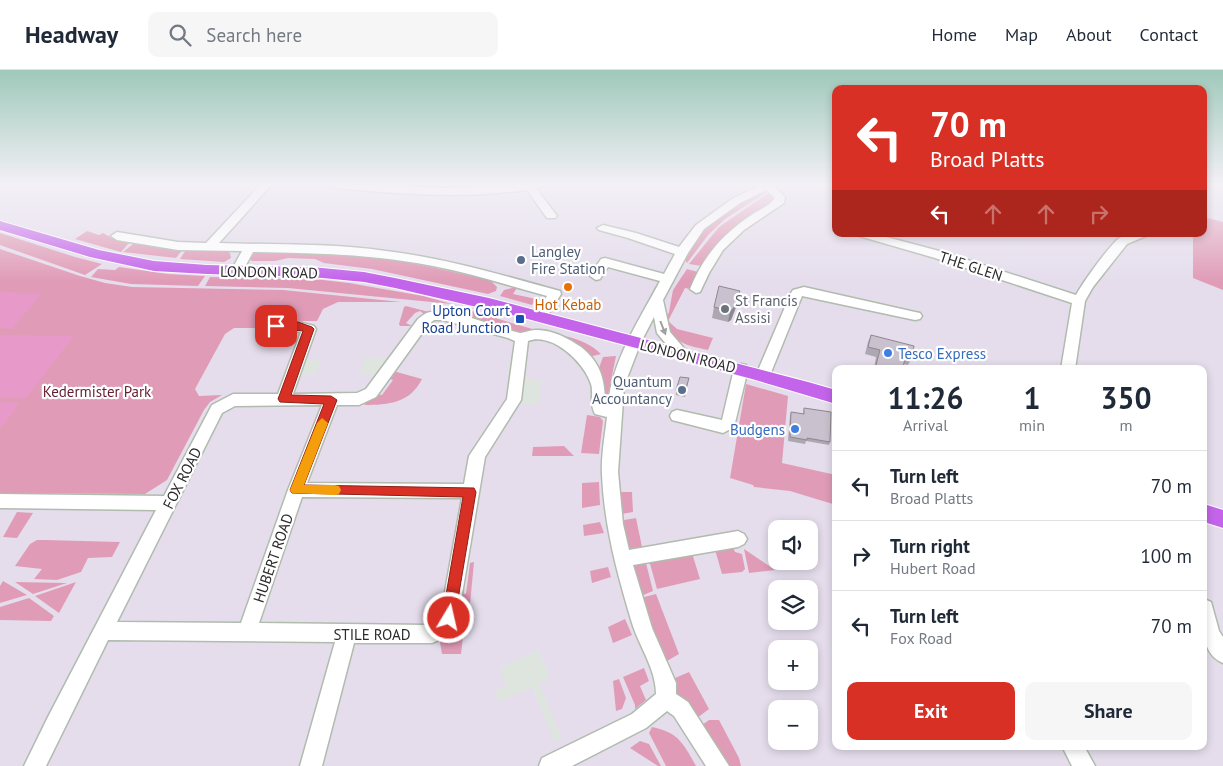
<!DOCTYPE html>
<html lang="en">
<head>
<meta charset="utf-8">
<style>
	body { margin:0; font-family:"PT Sans",sans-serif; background:#f6f6f7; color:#1f2937; height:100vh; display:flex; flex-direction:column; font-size:19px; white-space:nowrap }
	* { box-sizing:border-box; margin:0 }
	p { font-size:16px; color:#747a83 }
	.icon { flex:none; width:28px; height:28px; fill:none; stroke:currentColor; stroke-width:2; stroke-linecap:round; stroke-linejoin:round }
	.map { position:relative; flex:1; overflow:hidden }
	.side { position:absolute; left:832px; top:295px; width:375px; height:385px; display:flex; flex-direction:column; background:#fff; border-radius:10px; box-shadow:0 2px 8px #0003 }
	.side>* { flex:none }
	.guide { position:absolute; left:832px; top:15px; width:375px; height:152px; border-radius:10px; box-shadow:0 2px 8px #0003; background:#d93025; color:#fff; overflow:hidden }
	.fabs { position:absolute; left:768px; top:450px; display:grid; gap:10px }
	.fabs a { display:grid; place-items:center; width:50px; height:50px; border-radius:10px; background:#fff; box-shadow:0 2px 8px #0003; font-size:25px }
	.pin { position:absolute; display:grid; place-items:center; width:42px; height:42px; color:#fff; margin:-21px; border-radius:10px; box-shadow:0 2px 8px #0006 }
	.me { position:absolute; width:55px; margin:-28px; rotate:9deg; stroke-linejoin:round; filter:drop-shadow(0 0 4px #0008) }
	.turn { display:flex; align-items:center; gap:18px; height:105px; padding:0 15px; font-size:22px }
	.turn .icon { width:65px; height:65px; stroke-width:2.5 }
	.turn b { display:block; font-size:35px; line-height:42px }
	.lanes { display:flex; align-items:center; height:48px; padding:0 15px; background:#0003; justify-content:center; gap:25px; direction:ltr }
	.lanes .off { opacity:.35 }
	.eta { display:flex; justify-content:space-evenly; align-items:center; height:85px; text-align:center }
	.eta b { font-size:30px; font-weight:800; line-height:35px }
	.action { display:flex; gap:10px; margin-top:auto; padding:10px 15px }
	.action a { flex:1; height:58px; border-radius:10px; background:#d93025; color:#fff; font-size:20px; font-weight:800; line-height:58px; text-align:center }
	.action a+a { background:#f6f6f7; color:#1f2937 }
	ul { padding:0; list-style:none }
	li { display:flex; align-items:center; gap:15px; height:70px; padding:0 15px; border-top:1px solid #e0e1e3 }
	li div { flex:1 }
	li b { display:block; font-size:19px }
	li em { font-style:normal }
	header { display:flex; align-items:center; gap:30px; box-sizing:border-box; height:70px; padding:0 25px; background:#fff; border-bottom:1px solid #e0e1e3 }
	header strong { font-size:24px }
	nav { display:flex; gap:28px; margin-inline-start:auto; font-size:18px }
	.search { width:350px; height:45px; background:#f6f6f7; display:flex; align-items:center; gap:12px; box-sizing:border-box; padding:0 18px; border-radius:10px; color:#747a83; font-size:19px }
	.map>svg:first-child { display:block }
	.industrial { fill:#dee5df }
	.green { fill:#e09cb7 }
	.pitch { fill:#e799ca }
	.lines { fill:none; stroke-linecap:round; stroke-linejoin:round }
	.minor-casing { stroke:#b1bbae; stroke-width:3 }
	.major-casing { stroke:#fff; stroke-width:2 }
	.minor { fill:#fff; fill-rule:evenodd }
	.major { fill:#c364ea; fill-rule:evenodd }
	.wall { fill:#ada7b1 }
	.shaded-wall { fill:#8d8890 }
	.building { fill:#c9c2ce; stroke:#8d8890 }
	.oneway { fill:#a0a0a0 }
	.route { fill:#d93025; stroke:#8d1f18 }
	.slow { fill:#f59e0b }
	.service-dot { fill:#5c6f8a; stroke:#fff; stroke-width:2 }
	.food-dot { fill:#e8710a; stroke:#fff; stroke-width:2 }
	.worship-dot { fill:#6b7280; stroke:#fff; stroke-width:2 }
	.transit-dot { fill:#1a4fb4; stroke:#fff; stroke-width:2 }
	.shop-dot { fill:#3f7fe0; stroke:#fff; stroke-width:2 }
	.labels { text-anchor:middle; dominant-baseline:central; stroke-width:4.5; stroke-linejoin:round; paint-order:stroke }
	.service-label { font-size:15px; fill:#4e5e75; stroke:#fff; text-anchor:start }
	.street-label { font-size:15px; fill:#2b2b2b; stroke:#fff }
	.worship-label { font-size:15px; fill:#5b616d; stroke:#fff; text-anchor:start }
	.food-label { font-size:15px; fill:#c56008; stroke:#fff }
	.transit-label { font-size:15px; fill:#164399; stroke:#fff; text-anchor:end }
	.shop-label { font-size:15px; fill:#366cbe; stroke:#fff; text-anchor:start }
	.park-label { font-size:15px; fill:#651d30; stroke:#fff }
</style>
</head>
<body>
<header>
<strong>Headway</strong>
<div class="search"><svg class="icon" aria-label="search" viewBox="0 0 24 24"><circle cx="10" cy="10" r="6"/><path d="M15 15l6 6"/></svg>Search here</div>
<nav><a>Home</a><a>Map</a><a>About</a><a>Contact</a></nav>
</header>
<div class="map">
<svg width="1223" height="696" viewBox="0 0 1223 696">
	<rect width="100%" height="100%" fill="#e5ddec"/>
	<path class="industrial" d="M365,287l22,1 -14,18 -13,-3z
		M305,289l16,1 -5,14 -20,1z
		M520,309l21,1 -2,23h-23z
		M538,580l12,28 -11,6 21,50 4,2 -14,8 3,-6 -21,-51 -33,15 -4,-10 11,-6 -6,-18z"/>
	<path class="green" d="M763,121l4,1 -42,27 -17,16 -21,28 -3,-5 23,-31 31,-22z
		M770,122l6,6 -74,68 -13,-2 30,-37z
		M1204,147l19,5v68l-30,-12v-44h11z
		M87,161l12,4 4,-2 11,6 15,4 -8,9 -46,-13z
		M0,163l75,24 27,7 -17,11 -85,-30z
		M133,174l50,5 -7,9 -53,-6z
		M0,179l80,27 25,7 27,4 151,3 118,12h-63l-15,7 -6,12h-29l-1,-4h-12l-4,4h-10l-2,7h-25l-9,6 -30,55 4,7 23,-1 -12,7 -6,8 -37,70 -22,14 -145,-1z
		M186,180h38l6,3 1,5 -7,4 -44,-3z
		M256,181c30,1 59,0 89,3 49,4 98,15 146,27l6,6 -1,4 -8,3 -116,-25 -48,-6 -9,-4 -27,-1 -13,3h-23l-2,-2z
		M119,197l49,7 37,2 -7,10 -67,-2 -40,-7 7,-8 17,1z
		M687,199l11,3 -4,18 -9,-2 -17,33 9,8 36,9 -5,12c-13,-3 -29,-5 -37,-17 -3,-5 -2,-10 -5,-15l3,-6 4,-22z
		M210,207l113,3 26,3 74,13 29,8 -164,-16 -83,-2z
		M512,218h5l-4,6 23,5 -4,6 -32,-9 4,-6z
		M406,236l23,6 -5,2 -4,-3 -5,2 -9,10 6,3h-12l-1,-2 5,-17z
		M462,238c22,6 44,14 67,20 23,7 54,7 72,26l-16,4 -10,-9 -88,-27 -47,-11z
		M616,286l-10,49 -1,3 -9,-32 7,-19z
		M393,301l29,8c-12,24 -33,26 -58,26l11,-11 7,1 11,-15 -6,-2z
		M746,314l42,12 -6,67 54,12v30l-46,-14 -36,-4 -1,-2 -23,-7z
		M587,345l13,2 3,4 -4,33 -18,-1z
		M564,376l10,10h-42l1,-9z
		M599,412l1,23 -18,3v-25z
		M615,422h17l1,20 -17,3z
		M17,442l16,1 -16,25 -14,-1z
		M636,448l6,29 -6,5 -11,-3 -7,-28z
		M600,452l4,11 -20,3 -1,-11z
		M37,470h8l75,2 -8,15 -24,1 -7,14 -24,8 -23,-1 8,-10 -27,-3 15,-22z
		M714,476l19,1 2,5 7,2 3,15 -3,3 -20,2z
		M744,479l31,21 -26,3z
		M692,483l8,26 -43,10 -8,-29z
		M645,489l8,32 -12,5 -11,-32z
		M474,492l-5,53 -6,3 2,-19 -10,-2v-4l11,1 4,-31z
		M608,497l3,10 -19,6 -2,-12z
		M3,511l24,14 -27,8v-17z
		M15,512l52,1 -34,11z
		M76,512l-17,31 -24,-17z
		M656,524l23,60 -19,11 -24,-66z
		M29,528l25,18 -3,5 -51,-1v-13z
		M625,549l7,16 -19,8 -5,-16z
		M465,550l-4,34h-19l-3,-17 9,-16z
		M644,598l5,13 -9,5 6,14 -11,9v-4l-12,-28z
		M689,602l20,37 -16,12 -25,-40z
		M619,609l7,19 -4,11 -6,2 -3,-30z
		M709,650h10l20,38 2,8h-23l-23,-36z
		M652,657c26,5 32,17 44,39h-30l-17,-33z
		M640,671l9,3 12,22h-3l-28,-18z"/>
	<path class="pitch" d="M0,222l42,2 -31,35 -11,-1z
		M0,265l74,1 -48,62 -26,-1z
		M0,332l20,1 -20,26z"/>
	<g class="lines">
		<g class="minor-casing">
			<path id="minor" d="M262,113h11l-54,60c55,2 112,0 167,8 59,7 116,24 174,40l1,3 -16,26h-10l-2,-3 14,-21c-38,-10 -76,-23 -114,-30 -60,-12 -120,-13 -180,-14l-12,22 -4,1 -6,-4 11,-20 -64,-1 -61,-10 -6,-4 6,-4 61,10 28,1z
				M323,113l121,5 105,-5 -13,5 21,28 -2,2h-8l-20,-28c-56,8 -115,5 -170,0 -10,-1 -26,-1 -34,-7z
				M759,113h19l-4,3 11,11 -1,6 -40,27 -21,20 -14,23 -9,19 -4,1 -6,-4c12,-30 30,-52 57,-71 8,-6 23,-12 28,-20l-9,-8 -26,13 -36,26 -16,24 -25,47 7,32 18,21 -2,3h-10l-19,-23 -3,-16 -13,25 -17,44 -6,86 5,52 6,26 109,-19 6,3 3,5 -3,5 -6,3 -105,18 19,63 24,55v11l12,8 41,64h-23l-32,-50 -7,-5 -21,17 -74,38h-33l3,-8 90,-44 24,-20c0,-25 -17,-48 -24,-71 -15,-50 -28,-98 -30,-149 -1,-19 3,-39 5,-57l-12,-3c-6,-11 -1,-20 -4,-30 -7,-22 -39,-52 -63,-43l-7,59 -36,57 -27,161c-4,11 -15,21 -26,25h-78l-32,123h-22l35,-124 -227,-2 -62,126h-22l24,-49 108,-207 -156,-2v-14l164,2 48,-91 21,-11h45l23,-62 -29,-3 -2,-3 2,-3c14,-4 28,-1 42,3l2,3 -23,65 64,-1 9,-4 52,-70c4,-3 8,-7 13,-7 25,-3 64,15 89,21 4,0 10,-3 15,-3 16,-1 33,8 46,17 20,16 24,33 24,57l3,1c4,-45 32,-86 52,-124l-52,-14 -8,12 -4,1 -6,-4 11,-17 4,-1 59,16 11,-20 -47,-16 -29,-8 -2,-2 6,-3 33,8 43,14 17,-22 36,-26 28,-14zM434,250h9l65,18 7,3 -8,58 -38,57 -5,28 -157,-1 30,-78h22l17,-8 52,-72zM322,335l-34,85 -47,133 -124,-1 105,-209 13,-7zM302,427l160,1 -21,115 -13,12 -169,-2z
				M857,164h18l68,18 133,43c8,-14 30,-45 42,-56 8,-6 20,-6 30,-5l-2,2 -19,8 -34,43 -8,14 -10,68h-14l11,-66 -137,-45 -76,-22z
				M804,217l111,25 5,1 2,3 -2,3 -5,1 -113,-24 -32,79 -2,4 -5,1 -5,-1 -2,-4 35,-82 2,-3z
				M741,294l5,1 2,4 -14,58 -11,6 -51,-13 -2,-4 2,-4 5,-2 45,10 12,-51 2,-4z
				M1204,529l7,3 8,29 4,6v26c-24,-10 -20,-42 -19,-64z
				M1062,676h22l11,20h-23z"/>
		</g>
		<g class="major-casing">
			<path id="major" d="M0,151l99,29 55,11 53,4 105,2 52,5 31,6 94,20 319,84 28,8v14l-84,-25 -232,-62 -125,-29 -31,-6 -52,-5 -105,-3 -53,-3 -64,-14 -90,-27z
				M1204,434l19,6v18l-19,-6z"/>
		</g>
		<use href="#minor" class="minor"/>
		<use href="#major" class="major"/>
	</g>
	<path class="wall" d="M740,221l-2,11 -7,18 -3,2 -16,-4 2,-11z
		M871,265l41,23 -4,7 -4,-1 -1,5h-29l2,-12 -11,-3 3,-12z
		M689,308l-4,19 -9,-2v-5z
		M804,338l26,34 -1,3 -23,-4 -1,3 -17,-3 2,-25 1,-4 12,2z"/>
	<path class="shaded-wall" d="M740,221l-2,11 -7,18 -3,2 2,-11z"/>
	<path class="building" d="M719,216l21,5 -7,18 -3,2 -16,-4z
		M871,265l43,11 -2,12 -7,-1 -2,12h-28l5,-19 -12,-3z
		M680,307l9,1 -4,14 -9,-2z
		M804,338l27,4 -1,30 -23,-4v2l-17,-3 1,-25 13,2z"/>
	<defs><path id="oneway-solid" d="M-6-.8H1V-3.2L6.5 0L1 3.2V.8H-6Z" transform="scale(1.25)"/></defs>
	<use class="oneway" href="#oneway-solid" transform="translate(663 258) rotate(69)"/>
	<linearGradient id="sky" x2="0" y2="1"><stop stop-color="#9fc9ba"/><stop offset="0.54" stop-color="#f3f0f6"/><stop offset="1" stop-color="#f3f0f6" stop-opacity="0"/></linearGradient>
	<rect width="1223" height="211" fill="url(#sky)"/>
	<path class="route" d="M276,252h22l14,5 2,2 -23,66 40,1 6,4 -33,85 170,3 2,4 -22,131 -5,2 -5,-2 -2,-5 21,-121 -171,-4 -2,-3 34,-86 -44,-2 -2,-3 25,-68 -30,-3v-5z"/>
	<path class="slow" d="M322,348l6,5 -24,62h31l4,1 2,4 -2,4 -4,1 -43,-2 -2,-3 27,-67z"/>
	<g class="service-dot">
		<circle cx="521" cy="190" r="5"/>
		<circle cx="682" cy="320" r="5"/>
	</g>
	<circle class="food-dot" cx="568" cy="217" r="5"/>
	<circle class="worship-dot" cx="725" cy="239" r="5"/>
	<rect class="transit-dot" x="515" y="244" width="10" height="10" rx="2.5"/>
	<g class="shop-dot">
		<circle cx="888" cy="283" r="5"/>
		<circle cx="795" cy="359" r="5"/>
	</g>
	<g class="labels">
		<g class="service-label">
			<text x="531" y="181">Langley<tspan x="531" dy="17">Fire Station</tspan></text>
			<text x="672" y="311" text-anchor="end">Quantum<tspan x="672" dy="17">Accountancy</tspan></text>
		</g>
		<g class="street-label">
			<text transform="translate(971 196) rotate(18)">THE GLEN</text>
			<text transform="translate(269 202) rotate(1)">LONDON ROAD</text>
			<text transform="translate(688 286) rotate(14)">LONDON ROAD</text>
			<text transform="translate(182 408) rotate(-63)">FOX ROAD</text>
			<text transform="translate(273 488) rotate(-71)">HUBERT ROAD</text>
			<text x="372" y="564">STILE ROAD</text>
		</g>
		<g class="worship-label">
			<text x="735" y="230">St Francis<tspan x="735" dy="17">Assisi</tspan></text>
		</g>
		<g class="food-label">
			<text x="568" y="234">Hot Kebab</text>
		</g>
		<g class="transit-label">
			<text x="510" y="240">Upton Court<tspan x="510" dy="17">Road Junction</tspan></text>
		</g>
		<g class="shop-label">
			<text x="898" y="283">Tesco Express</text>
			<text x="785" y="359" text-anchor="end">Budgens</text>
		</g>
		<g class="park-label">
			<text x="97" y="321">Kedermister Park</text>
		</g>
	</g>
</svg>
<div class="fabs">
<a><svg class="icon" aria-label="sound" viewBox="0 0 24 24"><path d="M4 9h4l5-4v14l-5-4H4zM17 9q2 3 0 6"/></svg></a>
<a><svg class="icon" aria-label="layers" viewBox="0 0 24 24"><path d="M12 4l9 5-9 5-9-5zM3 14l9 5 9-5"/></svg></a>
<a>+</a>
<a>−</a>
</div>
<div class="pin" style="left:276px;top:256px;background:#d93025"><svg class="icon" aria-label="arrive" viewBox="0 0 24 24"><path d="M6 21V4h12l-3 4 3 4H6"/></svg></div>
<svg class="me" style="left:449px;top:548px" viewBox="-20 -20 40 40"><circle r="17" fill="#d93025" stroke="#fff" stroke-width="3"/><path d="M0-11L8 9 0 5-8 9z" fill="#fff"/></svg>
<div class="guide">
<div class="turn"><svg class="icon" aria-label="left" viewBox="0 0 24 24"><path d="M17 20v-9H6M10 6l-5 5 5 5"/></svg><div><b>70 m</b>Broad Platts</div></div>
<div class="lanes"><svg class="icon" aria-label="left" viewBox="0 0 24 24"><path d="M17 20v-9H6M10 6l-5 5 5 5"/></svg><svg class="icon off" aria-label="ahead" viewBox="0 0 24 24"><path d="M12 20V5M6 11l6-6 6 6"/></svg><svg class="icon off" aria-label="ahead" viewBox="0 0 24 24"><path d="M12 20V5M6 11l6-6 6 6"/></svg><svg class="icon off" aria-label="right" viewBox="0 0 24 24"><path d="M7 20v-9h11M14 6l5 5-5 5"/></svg></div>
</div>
<section class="side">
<div class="eta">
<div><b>11:26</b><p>Arrival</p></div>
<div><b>1</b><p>min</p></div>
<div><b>350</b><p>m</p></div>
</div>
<ul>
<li><svg class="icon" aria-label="left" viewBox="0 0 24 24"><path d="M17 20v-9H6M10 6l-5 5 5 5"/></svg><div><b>Turn left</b><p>Broad Platts</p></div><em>70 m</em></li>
<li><svg class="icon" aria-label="right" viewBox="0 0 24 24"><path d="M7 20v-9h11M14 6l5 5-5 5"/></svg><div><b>Turn right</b><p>Hubert Road</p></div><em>100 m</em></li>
<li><svg class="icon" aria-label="left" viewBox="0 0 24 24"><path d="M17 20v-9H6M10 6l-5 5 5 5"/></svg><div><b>Turn left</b><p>Fox Road</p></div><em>70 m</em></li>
</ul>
<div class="action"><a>Exit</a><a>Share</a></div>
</section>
</div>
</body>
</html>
